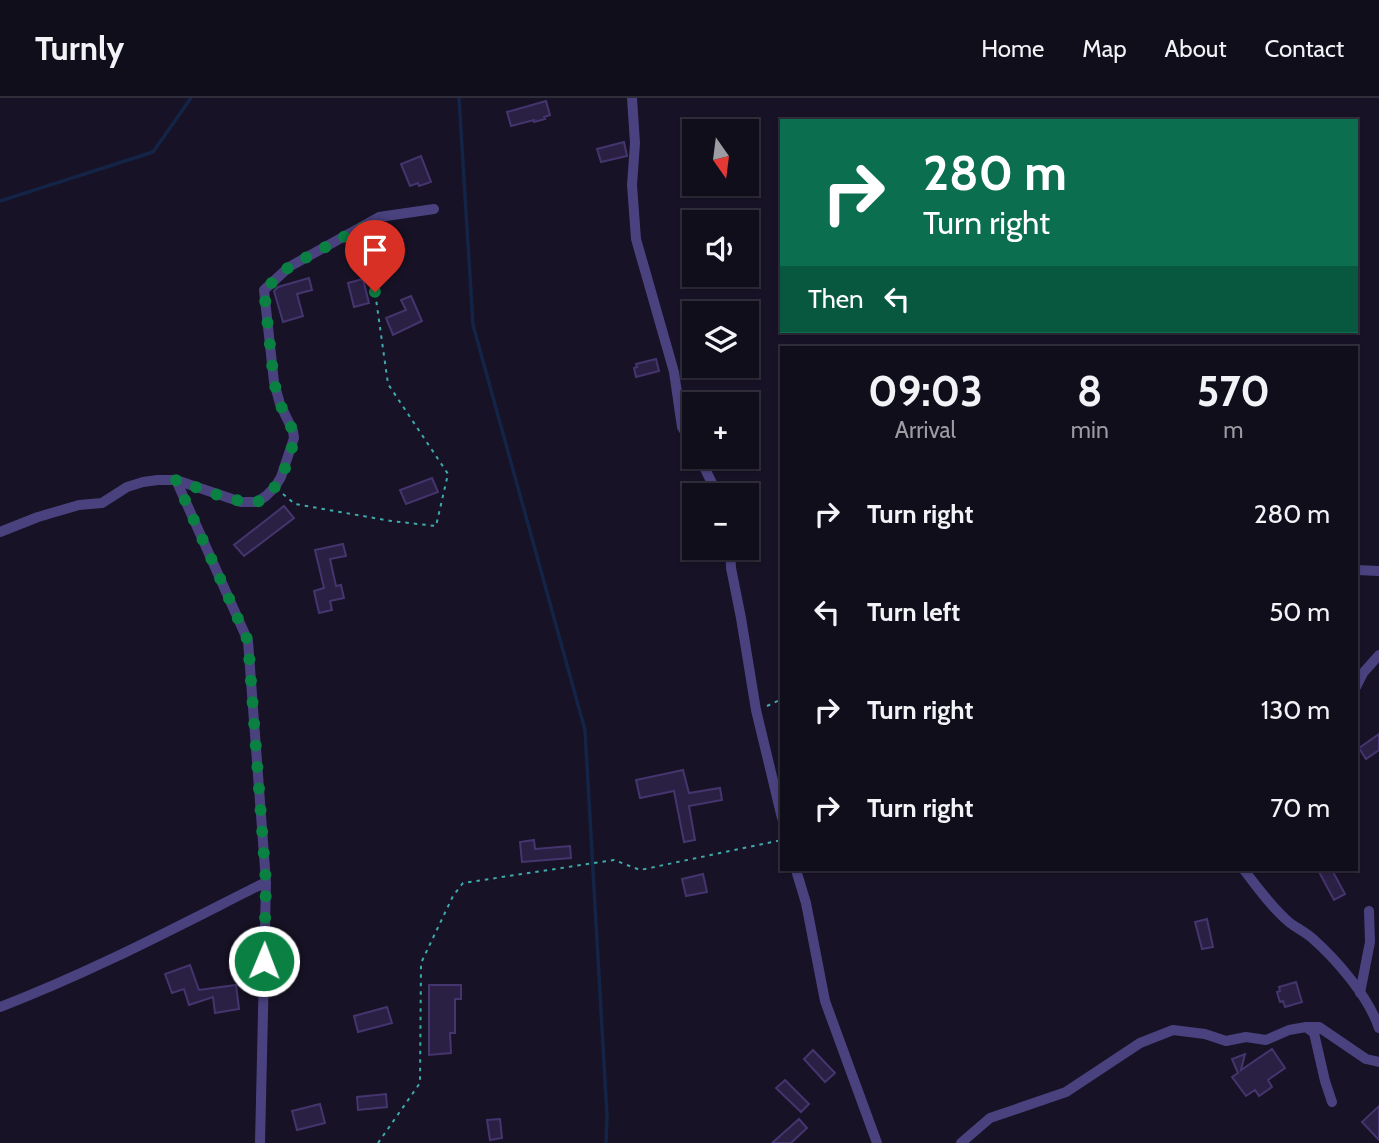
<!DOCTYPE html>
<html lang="en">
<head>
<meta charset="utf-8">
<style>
	body { margin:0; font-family:Cabin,sans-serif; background:#1e1c29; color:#f1f3f6; height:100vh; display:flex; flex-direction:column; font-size:26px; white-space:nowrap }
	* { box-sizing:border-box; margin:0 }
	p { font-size:23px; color:#9c9ca3 }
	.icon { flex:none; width:38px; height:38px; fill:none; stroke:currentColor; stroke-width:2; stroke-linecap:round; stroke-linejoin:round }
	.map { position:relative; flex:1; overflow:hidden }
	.sheet { position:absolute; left:780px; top:248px; width:578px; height:525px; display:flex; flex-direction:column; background:#110e1c; border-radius:0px; box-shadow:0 2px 5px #0004,0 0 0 2px #302e3b }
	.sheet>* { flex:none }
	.top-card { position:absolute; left:780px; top:21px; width:578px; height:214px; border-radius:0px; box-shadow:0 2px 5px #0004,0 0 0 2px #302e3b; background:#0b6e4f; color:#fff; overflow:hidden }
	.needle { width:46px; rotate:166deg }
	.buttons { position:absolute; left:682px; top:21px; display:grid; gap:14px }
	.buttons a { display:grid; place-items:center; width:77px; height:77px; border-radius:0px; background:#110e1c; box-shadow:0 2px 5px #0004,0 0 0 2px #302e3b; font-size:35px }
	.pin { position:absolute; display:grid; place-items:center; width:60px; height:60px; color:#fff; margin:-72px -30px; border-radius:50% 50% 50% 0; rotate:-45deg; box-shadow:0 0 7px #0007 }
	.pin .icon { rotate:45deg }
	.me { position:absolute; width:77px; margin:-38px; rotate:1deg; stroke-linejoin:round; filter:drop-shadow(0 0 5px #0008) }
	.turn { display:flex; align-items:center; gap:24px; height:147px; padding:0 28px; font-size:32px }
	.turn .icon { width:91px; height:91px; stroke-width:2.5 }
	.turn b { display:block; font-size:49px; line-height:60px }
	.then { display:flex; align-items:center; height:66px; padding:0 28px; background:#0003; gap:14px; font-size:26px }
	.eta { display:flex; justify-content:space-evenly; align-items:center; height:119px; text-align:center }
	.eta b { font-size:42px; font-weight:700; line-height:49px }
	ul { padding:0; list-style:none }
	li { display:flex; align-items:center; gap:21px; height:98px; padding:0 28px }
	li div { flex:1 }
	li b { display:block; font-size:26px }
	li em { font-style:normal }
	header { display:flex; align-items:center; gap:42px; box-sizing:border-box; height:98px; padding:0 35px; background:#110e1c; border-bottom:2px solid #302e3b }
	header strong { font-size:33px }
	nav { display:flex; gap:38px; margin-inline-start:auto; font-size:24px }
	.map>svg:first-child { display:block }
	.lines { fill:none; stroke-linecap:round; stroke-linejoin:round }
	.stream { stroke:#142447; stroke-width:3.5 }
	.building { fill:#2a2044; stroke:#45356e; stroke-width:2 }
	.path { stroke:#3daaac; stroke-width:2; stroke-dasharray:3.5 5; stroke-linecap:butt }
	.street { stroke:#4a427f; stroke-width:10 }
	.route { stroke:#0b8043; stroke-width:12; stroke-dasharray:0 21.6 }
</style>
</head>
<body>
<header>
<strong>Turnly</strong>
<nav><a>Home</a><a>Map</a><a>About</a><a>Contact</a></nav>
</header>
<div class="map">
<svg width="1379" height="1045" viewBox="0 0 1379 1045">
	<rect width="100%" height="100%" fill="#171225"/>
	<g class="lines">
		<path class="stream" d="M459,0l14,227 112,405 22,386 -1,27
			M0,103l153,-49 38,-54"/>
	</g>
	<path class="building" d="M546,3l4,14 -6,2 1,2 -11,3v-2l-23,6 -4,-14z
		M624,44l3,14 -26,6 -4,-13z
		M421,58l10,26 -12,4 -1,-3 -8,3 -9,-22z
		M391,133l8,26 -12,4 -8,-27z
		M309,180l3,12 -15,4 6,22 -20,6 -9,-31 4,-4z
		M363,181l6,24 -15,4 -6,-24z
		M411,198l11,25 -29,14 -7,-17 20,-8 -5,-10z
		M656,261l3,12 -23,6 -2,-9 3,-1 -1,-3z
		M432,380l6,14 -32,12 -6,-14z
		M284,408l10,12 -50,38 -10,-11z
		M343,446l3,12 -16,3 6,27 5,-1 3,13 -14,3 2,9 -13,3 -5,-22 10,-3 -9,-38z
		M1379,636v16l-13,9 -7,-11z
		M683,672l6,23 31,-5 2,12 -33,6 6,34 -11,2 -10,-51 -34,7 -4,-18z
		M534,742l1,9 35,-3 1,12 -49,4 -2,-20z
		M1318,772h14l13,24 -11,6z
		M703,776l4,18 -21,4 -4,-17z
		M1207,821l6,28 -11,2 -7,-27z
		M190,867l9,25 37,-5 3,24 -24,4 -2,-16 -24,8 -5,-16 -12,4 -7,-19z
		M1296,884l6,20 -17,5 -2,-6 -3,1 -3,-10 3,-1 -1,-4z
		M429,887h32v14h-6v34h-5l1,20 -22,2z
		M387,909l5,16 -34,9 -4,-16z
		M1272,951l13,19 -17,12 4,7 -13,9 -4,-6 -9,6 -14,-19 6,-4 -6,-14 13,-5 -4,16z
		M813,952l22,23 -10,9 -21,-23z
		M785,982l24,24 -8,8 -25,-24z
		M386,996l1,13 -29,3 -1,-13z
		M320,1006l5,19 -28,7 -5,-19z
		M1379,1008v34l-17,-18z
		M500,1021l2,19 -12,2 -3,-20z
		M799,1021l8,9 -16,15h-19z"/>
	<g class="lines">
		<path class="path" d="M283,396l12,10 96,17 45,5 12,-52 -60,-90 -13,-92 -11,-54
			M767,608l15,-7
			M378,1045l42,-60 1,-120 32,-67 10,-13 151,-23 26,10 142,-30"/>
		<path class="street" d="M632,0l3,45 -3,42 4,54 38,133 8,55 13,21
			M699,359l19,38
			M176,382l72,161 18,241 -6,261
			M0,434l38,-15 41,-12 23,-2 25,-16 16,-5 15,-2h18l65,22h16l9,-6 9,-9 6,-10 13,-39 -1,-7 -13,-27 -6,-22 -10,-92 25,-23 90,-50 55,-8
			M730,450l1,20 10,50 15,92 26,108
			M1356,472l23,1
			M1356,589l7,-14 16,-18
			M796,772l10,33 19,98 52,142
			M1244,772c14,18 28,38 46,53 7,5 15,9 22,15 25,22 56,58 67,90
			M1360,895l10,-51 -1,-31
			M0,909c92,-35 178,-81 266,-125
			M1306,929l8,6 11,48 7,21
			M961,1045l29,-25 76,-26 74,-49 33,-13 32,4 21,7 20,-4 20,3 23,-10 17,-3h13l47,32 13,3"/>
	</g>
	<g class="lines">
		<path class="route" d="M264,863l2,-78 -18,-242 -72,-161c18,6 63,25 80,22 21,-5 35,-45 38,-64l-1,-7 -13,-27 -6,-22 -10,-92 25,-23 73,-40 13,65"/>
	</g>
</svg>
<div class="buttons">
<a><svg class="needle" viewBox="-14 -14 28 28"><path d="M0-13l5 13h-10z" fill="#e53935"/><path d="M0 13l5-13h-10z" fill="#9c9ca3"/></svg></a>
<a><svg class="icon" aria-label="sound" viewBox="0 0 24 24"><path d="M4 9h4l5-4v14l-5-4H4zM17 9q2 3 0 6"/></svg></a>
<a><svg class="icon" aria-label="layers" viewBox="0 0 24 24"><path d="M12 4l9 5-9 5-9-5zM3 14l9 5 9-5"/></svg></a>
<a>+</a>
<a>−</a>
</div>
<div class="pin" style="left:375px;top:194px;background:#d93025"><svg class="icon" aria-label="arrive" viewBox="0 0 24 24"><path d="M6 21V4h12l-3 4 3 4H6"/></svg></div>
<svg class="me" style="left:264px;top:863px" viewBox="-20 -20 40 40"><circle r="17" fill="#0b8043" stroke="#fff" stroke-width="3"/><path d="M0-11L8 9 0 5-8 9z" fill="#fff"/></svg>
<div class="top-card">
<div class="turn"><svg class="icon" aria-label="right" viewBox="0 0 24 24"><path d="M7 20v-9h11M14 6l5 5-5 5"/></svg><div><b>280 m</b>Turn right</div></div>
<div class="then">Then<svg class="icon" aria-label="left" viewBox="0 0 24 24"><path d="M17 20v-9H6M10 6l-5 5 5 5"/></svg></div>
</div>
<section class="sheet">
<div class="eta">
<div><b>09:03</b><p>Arrival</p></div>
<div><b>8</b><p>min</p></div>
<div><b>570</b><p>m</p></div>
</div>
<ul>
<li><svg class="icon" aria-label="right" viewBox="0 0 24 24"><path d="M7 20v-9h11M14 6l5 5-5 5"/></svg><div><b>Turn right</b></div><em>280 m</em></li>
<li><svg class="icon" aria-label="left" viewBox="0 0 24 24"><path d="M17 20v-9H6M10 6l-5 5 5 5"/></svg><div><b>Turn left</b></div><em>50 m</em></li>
<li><svg class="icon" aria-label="right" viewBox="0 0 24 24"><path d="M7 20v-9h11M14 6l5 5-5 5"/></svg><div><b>Turn right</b></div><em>130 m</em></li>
<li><svg class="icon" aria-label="right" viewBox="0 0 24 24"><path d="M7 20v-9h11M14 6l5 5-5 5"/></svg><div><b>Turn right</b></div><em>70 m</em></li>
</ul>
</section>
</div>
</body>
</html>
